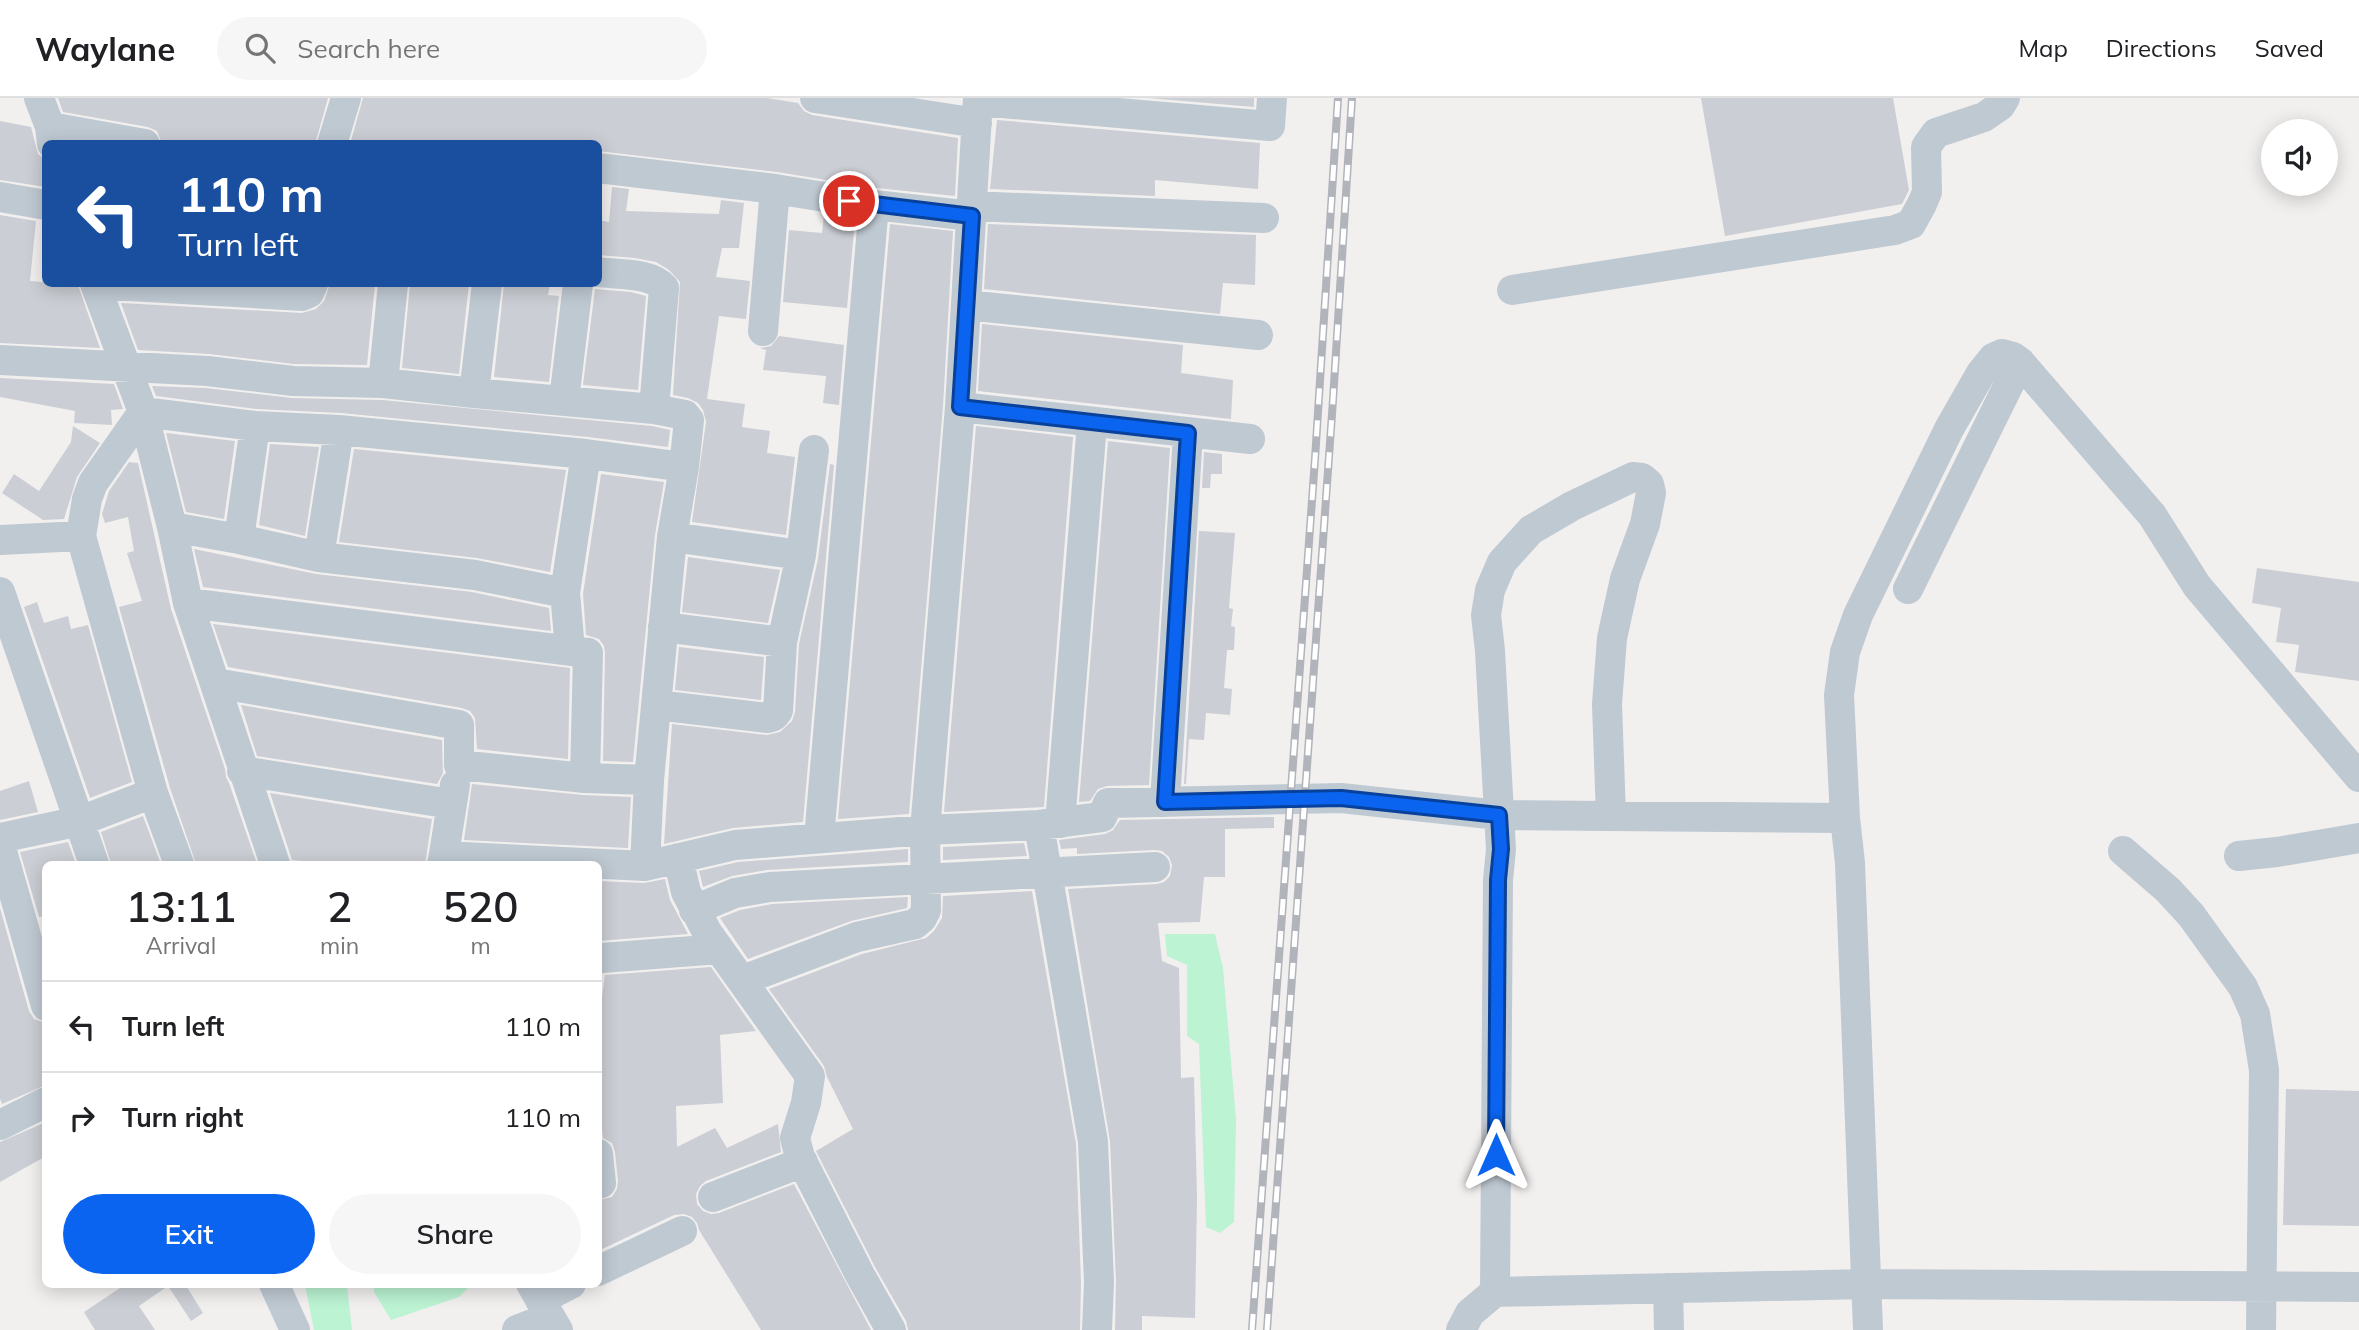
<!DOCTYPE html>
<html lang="en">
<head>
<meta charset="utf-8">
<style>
	body { margin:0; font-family:Mulish,sans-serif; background:#f6f6f6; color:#202124; height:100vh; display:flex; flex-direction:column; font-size:26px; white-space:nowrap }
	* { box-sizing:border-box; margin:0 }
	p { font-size:23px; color:#757577 }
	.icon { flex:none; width:38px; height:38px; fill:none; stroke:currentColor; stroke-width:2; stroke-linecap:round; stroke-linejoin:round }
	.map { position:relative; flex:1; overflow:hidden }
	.sheet { position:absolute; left:42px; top:763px; width:560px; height:427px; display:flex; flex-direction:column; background:#fff; border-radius:10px; box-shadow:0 4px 18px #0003 }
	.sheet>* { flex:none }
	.top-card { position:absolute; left:42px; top:42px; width:560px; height:147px; border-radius:10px; box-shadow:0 4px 18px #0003; background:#1a4fa0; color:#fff; overflow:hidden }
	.buttons { position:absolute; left:2261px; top:21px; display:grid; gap:14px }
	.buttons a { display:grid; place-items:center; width:77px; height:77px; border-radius:50%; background:#fff; box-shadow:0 4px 18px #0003; font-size:35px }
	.pin { position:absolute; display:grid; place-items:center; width:60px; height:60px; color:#fff; margin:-30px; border:4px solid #fff; border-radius:50%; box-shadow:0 2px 7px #0007 }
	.me { position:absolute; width:77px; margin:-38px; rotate:0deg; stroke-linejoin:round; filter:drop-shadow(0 0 5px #0008) }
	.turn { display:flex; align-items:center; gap:24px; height:147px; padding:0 21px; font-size:32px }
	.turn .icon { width:91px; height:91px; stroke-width:2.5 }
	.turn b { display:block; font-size:49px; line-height:60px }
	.eta { display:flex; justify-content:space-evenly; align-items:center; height:119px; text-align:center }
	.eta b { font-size:42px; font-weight:600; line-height:49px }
	.action { display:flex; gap:14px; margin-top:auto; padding:14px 21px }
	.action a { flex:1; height:80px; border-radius:42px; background:#0b64f0; color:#fff; font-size:28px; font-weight:600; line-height:80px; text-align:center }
	.action a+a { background:#f6f6f6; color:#202124 }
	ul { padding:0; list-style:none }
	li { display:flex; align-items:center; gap:21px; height:91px; padding:0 21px; border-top:2px solid #e0e0e0 }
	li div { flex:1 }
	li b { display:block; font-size:26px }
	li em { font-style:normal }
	header { display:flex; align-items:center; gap:42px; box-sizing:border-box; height:98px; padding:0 35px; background:#fff; border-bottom:2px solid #e0e0e0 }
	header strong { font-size:33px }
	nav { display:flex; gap:38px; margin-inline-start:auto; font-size:24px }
	.search { width:490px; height:63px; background:#f6f6f6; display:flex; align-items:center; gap:18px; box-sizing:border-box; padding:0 24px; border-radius:38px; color:#757577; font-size:26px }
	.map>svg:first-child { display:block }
	.green { fill:#bbf3d3 }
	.building { fill:#cbced4 }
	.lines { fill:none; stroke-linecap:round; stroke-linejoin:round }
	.minor { stroke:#bfc9d2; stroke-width:30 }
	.rail-casing { stroke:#b1b4ba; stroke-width:8 }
	.rail { stroke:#fff; stroke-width:5; stroke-dasharray:16; stroke-linecap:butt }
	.route-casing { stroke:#07419c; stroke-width:18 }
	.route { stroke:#0b64f0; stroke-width:12 }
</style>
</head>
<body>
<header>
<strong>Waylane</strong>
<div class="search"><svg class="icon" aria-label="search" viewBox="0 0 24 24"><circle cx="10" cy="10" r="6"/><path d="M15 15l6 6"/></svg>Search here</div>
<nav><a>Map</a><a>Directions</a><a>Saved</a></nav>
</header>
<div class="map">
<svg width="2359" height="1232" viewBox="0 0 2359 1232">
	<rect width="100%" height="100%" fill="#f2efef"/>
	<path class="green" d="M1165,836h50l8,34 13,151 -2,103 -14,11 -14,-6 -7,-183 -12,-8v-71l-20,-9z
		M305,1187h42l5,45h-38z
		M374,1187v-1l97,1 -12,12 -68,23 -17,-28z"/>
	<path class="building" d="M58,0h270l-13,46h-153l-5,-13 -9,-4 -85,-15z
		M363,0h404l31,5 6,8 8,4 146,23 -3,58 -79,-8 -99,-16 -179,-21v-7h-248z
		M1148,0h106v9z
		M1701,0h192l16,92 -7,14 -177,32z
		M997,22l263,23 -2,46 -103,-9v16l-165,-7z
		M0,23l31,6 7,27 8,6v27l-46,-7z
		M612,89l17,2 -3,22 93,3 2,-14 23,3 -5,45h-17l-6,29 34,4 -4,38 -27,-3 -12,83 38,5 -3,23 28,4 -3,22 28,4 -9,78 -94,-13 14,-100 -3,-12 -5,-7 -10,-5 -15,-3 7,-113 -11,-12 -13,-8 -21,-4 -37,-3v-35l11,2z
		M0,117l36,6 -6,60 48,4 22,63 -100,-5z
		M824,117l31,5 -8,88 -64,-6 6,-72 33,3z
		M890,126l63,7 -10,175 -34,408 -71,5z
		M988,126l268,11 -1,50 -32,-2 -3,31 -236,-25z
		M330,186h45l-8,81 -73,-1 -85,-10 -71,-4 -17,-47 181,10 14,-4 8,-8z
		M410,186h59l-10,90 -57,-6z
		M504,186h46l-2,11 11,1 -10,86 -55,-5z
		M595,191l36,3 15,4 -8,94 -55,-5z
		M982,226l201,21 -2,28 52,7 -2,39 -253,-28z
		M779,238l65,9 -5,60 -16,-2 3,-27 -63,-6 3,-20 -6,-2 11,-2z
		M0,280l114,6 9,25 -12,1 1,15 -38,-2 1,-12 -75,-14z
		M152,288l54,2 86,10 90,2 270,26 18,4 -2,17 -80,-10 -247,-24 -85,-4 -100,-13z
		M73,328l27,17 -23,34 -13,42 -21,1 -41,-27 12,-19 25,17 32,-49z
		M976,328l97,11 -29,370 -100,5z
		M166,335l69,8 -11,78 -38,-7z
		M1108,343l62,7 -21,337 -42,1 -9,3 -8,12 -11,1z
		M270,346l49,3 -14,89 -46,-11z
		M354,351l212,21 -16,102 -73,-14 -138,-16z
		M1204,354l18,2v20h-11l-1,14h-8z
		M129,364l9,1 33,146 54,160 1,8 3,6 28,81h-61l-26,-76 -51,-181 23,-6 -15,-48 7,-2 -6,-34 -23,6 -3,-9 7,-23z
		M830,366l4,1 -31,357 -70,6 -69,16 8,-120 95,11 13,-3 12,-11 3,-9 4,-68 19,-85z
		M601,376l63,8 -9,53 -22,227 -30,-1 2,-108 -1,-7 -5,-7 -13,-4 -3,-41z
		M1199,433l36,2 -6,75 4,1 -2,17 4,1 -1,23h-7l-3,38 8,1 -2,26 -24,-2 -2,27 -15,-1 -3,45h-2z
		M194,451l122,25 156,18 77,16 2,23 -348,-44z
		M688,459l92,13 -12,53 -86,-11z
		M2257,470l102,14v99l-64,-9 4,-27 -23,-3 5,-34 -29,-5z
		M37,504l7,21 24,-7 3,13 17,-4 44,157 -42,16 -66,-191z
		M213,526l357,44 -2,91 -91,-10 -2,-31 -5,-7 -8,-3 -234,-41z
		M679,549l85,10 -3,43 -86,-10z
		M241,607l201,35 1,33 -6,11 -180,-28z
		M29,683l9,31 -38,8v-29z
		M472,686l111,11 48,2 -3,51 -164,-8z
		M270,695l162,26 -7,45h-98l-35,-4z
		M143,718l18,48h-50l-10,-32z
		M1274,719v11l-49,1v48h-21l-4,45 -42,1 4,38 17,7 2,110 13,-1 3,120 -2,121 -53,-2v14h-27l1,-49 -6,-140 -42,-252 89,-5 7,-2 6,-6 2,-11 -3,-8 -7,-6 -8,-1 -77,4v-6l-16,1 -2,-9 46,-6 8,-4 7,-10z
		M68,744l8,22h-30v52l-7,1 -19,-65z
		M1024,745l3,13 -84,4v-13z
		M908,751v13l-141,8 -35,6 -29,11 -4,-16 39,-9z
		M665,781l5,21 18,34 -90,7v-60l46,2z
		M1032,793l44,253 5,138 -1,48h-172l-2,-9 -31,-54 -59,-116 37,-22 -26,-52 -3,-11 -55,-77 93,-35 64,-16 8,-7 8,-13 1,-22z
		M908,799l-1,11 -56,13 -103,38 -28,-41 20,-8 32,-6z
		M0,810l29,103 5,8 12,4v62l-44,19 -2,-5z
		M711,869l45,64 -36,4 3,68 -47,3 1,41 38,-19 12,20 51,-24 3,28 -75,29 -6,5 -4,8 1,10 6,7 8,3 8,-1 75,-29 77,146h-110l-62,-100 -2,-7 -5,-6 -8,-3 -10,1 -76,36v-51l14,-3 5,-8 1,-8 -3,-29 -3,-9 -9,-5 -5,-49v-62l7,-52z
		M2286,991l73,2v135l-76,-1z
		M46,1024v34l-46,26v-40z
		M126,1186h59l18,29 -12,8 -23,-35 -29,20 16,24h-60l-11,-18z"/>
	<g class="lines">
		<path class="minor" d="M39,0l11,29 2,17
			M815,0l162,25
			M978,0l-18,309 -35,423 114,-5 63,-8 6,-14 233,-5 158,17 346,3 5,45 18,467
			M978,3l292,25 2,-28
			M50,29l95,17
			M332,46l14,-46
			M598,70l177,21
			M0,99l46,8
			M972,108l292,12
			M598,174c20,3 52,0 66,16l-10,121 31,6 4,5 -5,47
			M95,186l48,128 29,115 16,76 87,261
			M95,186l207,12 7,-3 4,-9
			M393,186l-10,99 91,10 180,16
			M1512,192l383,-60 16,-6 11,-20 5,-12 -1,-45 10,-14 48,-16 16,-11 5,-8
			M966,207l292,30
			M763,233l12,-142 99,16
			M0,262l207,11 86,10 90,2
			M474,295l13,-109
			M564,302l14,-116
			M960,309l290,32
			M255,328l-16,113 80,18 156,18 90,18 21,-139
			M172,429l67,12
			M672,439l129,18
			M0,442l81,-4
			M319,459l20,-127
			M1908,491l112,-227
			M0,494l94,272
			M565,495l4,45 3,13 16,2 -3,125
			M188,505l384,48
			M663,529l119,15
			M656,607l112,13 6,-2 4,-5 4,-69 19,-87 13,-105
			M242,673l209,33
			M649,682l-4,86 90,-21 190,-15 1,80 -4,8 -7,6 -58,13 -114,43
			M153,695l-72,-257 6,-37 6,-16 50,-71 112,14 84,4 247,24 98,13 -12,70 -23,243 -64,-2 -126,-13v-40l-244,-42
			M1165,704l23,-368
			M1845,720l-6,-123 6,-43 13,-37 91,-186 32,-56 12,-15 9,-4 11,3 7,5 132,153 45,71 162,191
			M1060,725l32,-400
			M1039,727l54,317 6,140 -2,48
			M0,740l80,-17 73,-28 26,71
			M819,740l55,-633 98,11
			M0,746l46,162
			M2123,753l45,39 23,25 52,72 12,27 9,56 -3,260
			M2239,758l38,-4 82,-14
			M678,760l8,34 21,40 103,144 -4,27 -11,35 5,19 60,118 31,55
			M443,762l12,-75
			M442,766l1,-4 20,-3 182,9
			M694,812l41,-17 35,-6 385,-20
			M602,860l117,-9
			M0,1027l46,-23
			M598,1056l3,29
			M713,1099l90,-35
			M598,1173l84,-40
			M274,1186l21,46
			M531,1186l27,46
			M1668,1190l1,42
			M1495,1194l372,-8 492,3
			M540,1202l31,-16
			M517,1232l33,-13
			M1461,1232l9,-17 25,-21 3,-412 3,-31 -11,-198 -4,-36 4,-25 12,-28 29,-32 41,-24 61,-29 9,1 7,6 2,9 -6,31 -20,55 -13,59 -5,66 4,112"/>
		<g class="rail-casing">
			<path id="rail" d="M1252,1232l63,-871 23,-361
				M1267,1232l66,-930 19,-302"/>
		</g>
		<use href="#rail" class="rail"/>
	</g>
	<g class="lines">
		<g class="route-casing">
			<path id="route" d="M849,103l123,15 -12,191 228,26 -23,369 176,-4 158,17 2,34 -3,31 -2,275"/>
		</g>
		<use href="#route" class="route"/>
	</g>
</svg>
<div class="buttons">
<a><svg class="icon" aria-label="sound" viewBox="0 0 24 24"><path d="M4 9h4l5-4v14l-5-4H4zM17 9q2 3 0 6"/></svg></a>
</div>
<div class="pin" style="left:849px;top:103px;background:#d93025"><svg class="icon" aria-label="arrive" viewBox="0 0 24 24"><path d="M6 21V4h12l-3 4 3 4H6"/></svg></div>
<svg class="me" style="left:1496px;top:1057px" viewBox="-20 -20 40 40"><path d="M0-17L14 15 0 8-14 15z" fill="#0b64f0" stroke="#fff" stroke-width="4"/></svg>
<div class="top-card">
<div class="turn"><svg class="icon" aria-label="left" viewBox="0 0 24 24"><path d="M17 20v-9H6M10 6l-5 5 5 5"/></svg><div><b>110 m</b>Turn left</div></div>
</div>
<section class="sheet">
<div class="eta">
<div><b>13:11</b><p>Arrival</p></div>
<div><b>2</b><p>min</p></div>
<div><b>520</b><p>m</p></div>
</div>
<ul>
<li><svg class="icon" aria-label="left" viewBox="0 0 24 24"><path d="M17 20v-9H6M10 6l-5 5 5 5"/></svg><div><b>Turn left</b></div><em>110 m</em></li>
<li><svg class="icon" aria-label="right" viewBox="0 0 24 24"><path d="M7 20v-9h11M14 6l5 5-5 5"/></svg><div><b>Turn right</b></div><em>110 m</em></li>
</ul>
<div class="action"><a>Exit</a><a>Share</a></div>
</section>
</div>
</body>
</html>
